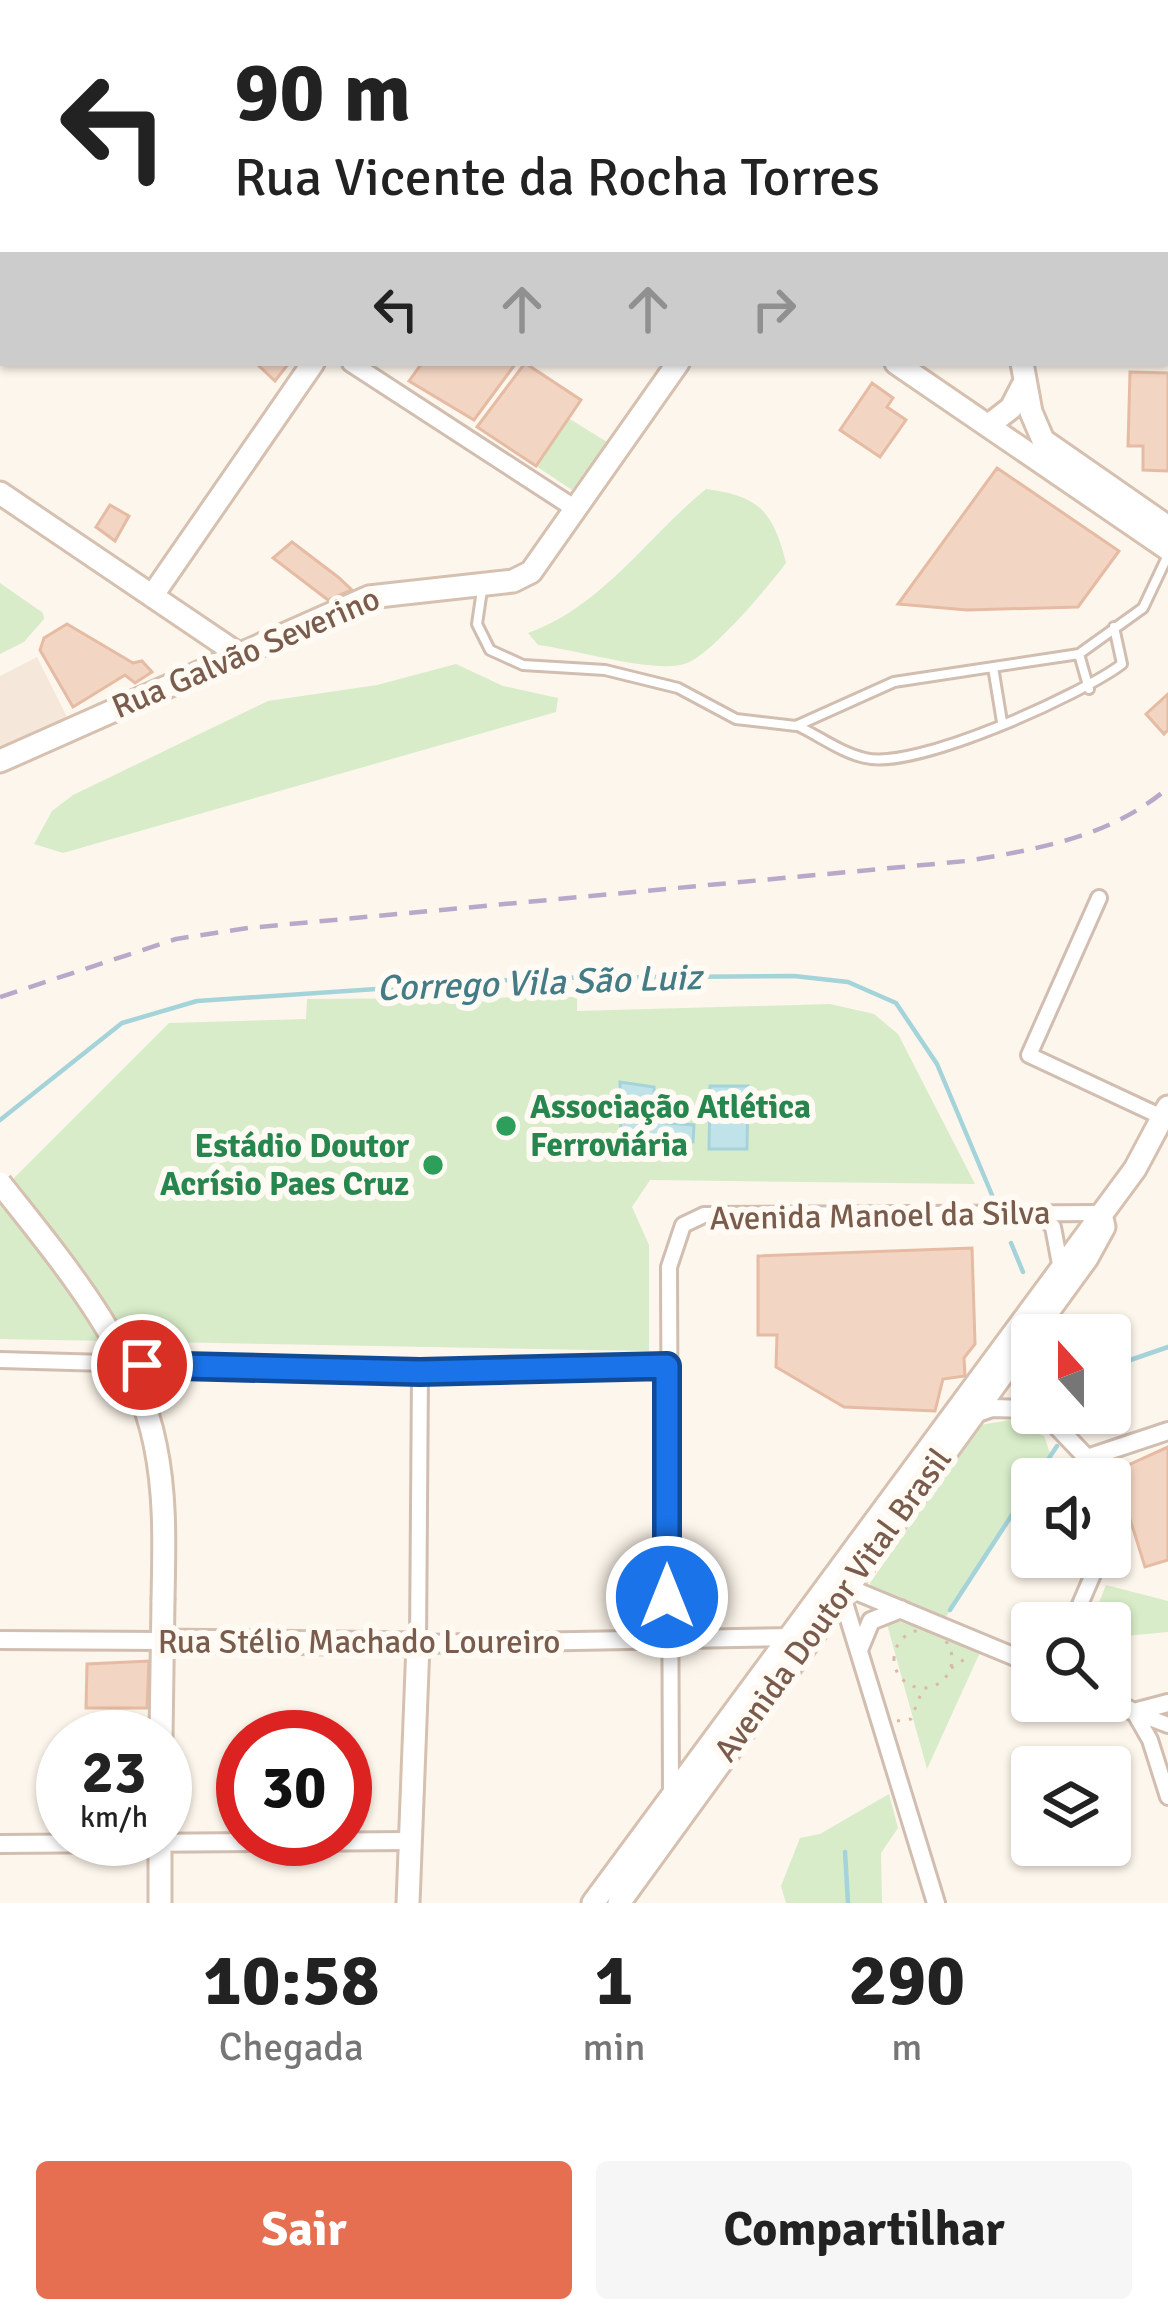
<!DOCTYPE html>
<html lang="pt">
<head>
<meta charset="utf-8">
<style>
	body { margin:0; font-family:Signika,sans-serif; background:#f6f6f6; color:#222; height:100vh; display:flex; flex-direction:column; font-size:45px; white-space:nowrap }
	* { box-sizing:border-box; margin:0 }
	p { font-size:39px; color:#767676 }
	.icon { flex:none; width:66px; height:66px; fill:none; stroke:currentColor; stroke-width:2; stroke-linecap:round; stroke-linejoin:round }
	.map { position:relative; height:1903px; overflow:hidden }
	.side { display:flex; flex-direction:column; background:#fff; flex:1 }
	.side>* { flex:none }
	.top-card { position:absolute; left:0px; top:0px; width:1170px; height:366px; box-shadow:0 3px 9px #0004; background:#fff; color:#222; overflow:hidden }
	.needle { width:78px; rotate:339deg }
	.tools { position:absolute; left:1011px; top:1314px; display:grid; gap:24px }
	.tools a { display:grid; place-items:center; width:120px; height:120px; border-radius:12px; background:#fff; box-shadow:0 3px 9px #0004; font-size:60px }
	.speed { position:absolute; left:36px; top:1710px; display:flex; gap:24px; font-size:60px; font-weight:700; text-align:center }
	.speed>* { display:grid; place-content:center; width:156px; height:156px; border-radius:50%; background:#fff; box-shadow:0 3px 9px #0004; line-height:1 }
	.speed small { font-size:30px; font-weight:400 }
	.speed .limit { border:18px solid #d22; background:#fff; color:#111 }
	.pin { position:absolute; display:grid; place-items:center; width:102px; height:102px; color:#fff; margin:-51px; border:6px solid #fff; border-radius:50%; box-shadow:0 3px 12px #0007 }
	.me { position:absolute; width:132px; margin:-66px; rotate:0deg; stroke-linejoin:round; filter:drop-shadow(0 0 9px #0008) }
	.turn { display:flex; align-items:center; gap:42px; height:252px; padding:0 36px; font-size:54px }
	.turn .icon { width:156px; height:156px; stroke-width:2.5 }
	.turn b { display:block; font-size:84px; line-height:102px }
	.lanes { display:flex; align-items:center; height:114px; padding:0 36px; background:#0003; justify-content:center; gap:60px; direction:ltr }
	.lanes .off { opacity:.35 }
	.eta { display:flex; justify-content:space-evenly; align-items:center; height:204px; text-align:center }
	.eta b { font-size:72px; font-weight:800; line-height:84px }
	.primary-button { display:flex; gap:24px; margin-top:auto; padding:24px 36px }
	.primary-button a { flex:1; height:138px; border-radius:12px; background:#e76f51; color:#fff; font-size:48px; font-weight:800; line-height:138px; text-align:center }
	.primary-button a+a { background:#f6f6f6; color:#222 }
	.map>svg:first-child { display:block }
	.residential { fill:#f5e8da }
	.green { fill:#d8ecc9 }
	.water { fill:#bfe3e8; stroke:#a5d3da; stroke-width:3 }
	.lines { fill:none; stroke-linecap:round; stroke-linejoin:round }
	.stream { stroke:#a5d3da; stroke-width:4.5 }
	.building { fill:#f3d5c3; stroke:#e6bba3; stroke-width:3 }
	.service-casing { stroke:#d1beb0; stroke-width:14 }
	.minor-casing { stroke:#d1beb0; stroke-width:20 }
	.tertiary-casing { stroke:#d1beb0; stroke-width:22 }
	.secondary-casing { stroke:#d6c0b0; stroke-width:27 }
	.path { stroke:#d9b8a5; stroke-width:3; stroke-dasharray:3 9; stroke-linecap:butt }
	.service { stroke:#fff; stroke-width:8 }
	.minor { stroke:#fff; stroke-width:14 }
	.tertiary { stroke:#fff; stroke-width:16 }
	.secondary { stroke:#fff; stroke-width:21 }
	.rail { stroke:#b9a8c9; stroke-width:4.5; stroke-dasharray:18 12; stroke-linecap:butt }
	.secondary-bridge-casing { stroke:#d6c0b0; stroke-width:27; stroke-linecap:butt }
	.secondary-bridge { stroke:#fff; stroke-width:21 }
	.route-casing { stroke:#114b97; stroke-width:30 }
	.route { stroke:#1a73e8; stroke-width:21 }
	.leisure-dot { fill:#2e9e5b; stroke:#fffaf3; stroke-width:4.5 }
	.labels { text-anchor:middle; dominant-baseline:central; stroke-width:12; stroke-linejoin:round; paint-order:stroke }
	.street-label { font-size:33px; fill:#7a5c4d; stroke:#fffaf3 }
	.leisure-label { font-size:33px; font-weight:bold; fill:#27864d; stroke:#fffaf3; text-anchor:start }
	.water-label { font-size:36px; font-style:italic; fill:#437c86; stroke:#fffaf3 }
</style>
</head>
<body>
<div class="map">
<svg width="1168" height="1903" viewBox="0 0 1168 1903">
	<rect width="100%" height="100%" fill="#fdf6ec"/>
	<path class="residential" d="M37,657l30,60 -67,32v-73z"/>
	<path class="green" d="M568,418l39,24 -35,48 -36,-24z
		M706,489c53,7 67,22 80,74 -18,24 -73,90 -99,100 -30,12 -113,-14 -149,-18l-10,-12c75,-27 118,-95 178,-144z
		M0,583l43,30 1,6 -20,23 -24,12z
		M456,664l47,22 55,12 -2,14 -493,141 -29,-9 18,-33 21,-16 195,-94 109,-16z
		M577,997v14l253,-7 44,10 24,20 77,150 -325,-4 -18,27 17,38v106l-649,-12v-147l169,-169 137,-4 1,-20z
		M1010,1420l34,16 6,17 -108,170 -69,-32 -3,-8 110,-158z
		M1106,1585l62,16v31l-43,4 -31,-21z
		M885,1617l97,31 -55,121z
		M889,1794l9,34 -17,25 1,50h-96l-5,-17 19,-48 20,-4z"/>
	<path class="water" d="M620,1082l34,5 1,35 39,3 -1,17 -72,-1z
		M710,1086h38l-1,63h-38z"/>
	<g class="lines">
		<path class="stream" d="M0,1120l122,-97 75,-22 342,-23 255,-2 54,6 48,21 41,61 55,131
			M1011,1243l12,29
			M1110,1367l58,-20
			M1035,1479l22,-33
			M950,1610l82,-126
			M845,1852l3,51"/>
	</g>
	<path class="building" d="M256,363h33l-14,18z
		M422,363h94l-42,57 -65,-39z
		M525,363l56,37 -45,66 -59,-39z
		M1130,372l38,1v98l-25,-1v-24h-15z
		M872,383l21,15 -6,9 19,13 -26,37 -40,-27z
		M997,468l122,83 -41,56 -111,3 -69,-6z
		M110,505l19,11 -14,25 -19,-14z
		M292,542l46,35 14,13 -24,10 -55,-42z
		M67,624l66,39 9,-2 10,11 -17,11 -10,-8 -52,32 -33,-57 4,-12z
		M1168,694v36l-4,4 -18,-20z
		M972,1248l3,96 -11,14 1,18 -22,3 -8,32 -91,-4 -68,-40 1,-32h-19v-79z
		M1168,1447v113l-23,7 -30,-96z
		M149,1661l-2,47h-61l1,-44z"/>
	<g class="lines">
		<g class="service-casing">
			<path id="service" d="M482,590l-5,34 13,26 33,15 82,5 73,18 58,31 60,7 98,-44 185,-28 64,-46 25,-53
				M1079,654l10,35
				M993,667l9,55
				M798,726c21,10 44,27 67,32 49,13 216,-63 257,-94l-8,-37"/>
		</g>
		<g class="minor-casing">
			<path id="minor" d="M64,2l1,1
				M1099,898l-70,157 135,63
				M1039,1213l14,14 7,37
				M0,1360l420,12 247,-6
				M1072,1623l22,-51v-15
				M418,1644l2,-272
				M1134,1712l16,28 18,57
				M1134,1712l34,13
				M671,1796l-2,-529 14,-42 21,-10 396,-2"/>
		</g>
		<g class="tertiary-casing">
			<path id="tertiary" d="M190,3l2,-3
				M0,125l3,2
				M0,286l3,-5
				M351,363l226,147
				M1044,1413l43,45 81,-27
				M972,1415l20,-7 40,1
				M839,1584l193,80
				M834,1596l11,10 91,297
				M0,1640l162,1
				M418,1644l377,-7
				M859,1650l12,-29 30,-12
				M1110,1700l24,12 34,-9
				M0,1844l409,-3"/>
		</g>
		<g class="secondary-casing">
			<path id="secondary" d="M353,0l5,3
				M886,0l4,3
				M970,0l1,3
				M554,3l2,-3
				M913,3l2,-3
				M896,363l272,186
				M1022,363l9,49 12,28 125,87
				M989,425l22,-17 13,-25
				M0,493l238,161
				M152,596l161,-233
				M0,761l369,-164 144,-16 18,-9 147,-209
				M162,1641l256,3 -10,259
				M161,1737l2,-137
				M160,1903v-64
				M593,1903l542,-734 33,-62
				M619,1903l468,-645 17,-31 -3,-13"/>
		</g>
		<path class="path" d="M894 1659a29 29 0 1 1 58 0a29 29 0 1 1-58 0Z
			M951,1668l17,-11
			M897,1721l14,-2 11,-28"/>
		<use href="#service" class="service"/>
		<use href="#minor" class="minor"/>
		<use href="#tertiary" class="tertiary"/>
		<use href="#secondary" class="secondary"/>
		<path class="rail" d="M0,997l176,-58 72,-11 718,-67c73,-12 144,-24 202,-73"/>
		<g class="secondary-bridge-casing">
			<path id="secondary-bridge" d="M0,1183c59,75 136,165 155,261 11,52 9,103 8,156"/>
		</g>
		<use href="#secondary-bridge" class="secondary-bridge"/>
	</g>
	<g class="lines">
		<g class="route-casing">
			<path id="route" d="M142,1365l278,7 247,-6v231"/>
		</g>
		<use href="#route" class="route"/>
	</g>
	<g class="leisure-dot">
		<circle cx="506" cy="1126" r="12"/>
		<circle cx="433" cy="1165" r="12"/>
	</g>
	<g class="labels">
		<g class="street-label">
			<text transform="translate(246 653) rotate(-23)">Rua Galvão Severino</text>
			<text transform="translate(880 1216) rotate(-1)">Avenida Manoel da Silva</text>
			<text transform="translate(833 1605) rotate(-54)">Avenida Doutor Vital Brasil</text>
			<text x="359" y="1642">Rua Stélio Machado Loureiro</text>
		</g>
		<g class="leisure-label">
			<text x="530" y="1107">Associação Atlética<tspan x="530" dy="38">Ferroviária</tspan></text>
			<text x="409" y="1146" text-anchor="end">Estádio Doutor<tspan x="409" dy="38">Acrísio Paes Cruz</tspan></text>
		</g>
		<g class="water-label">
			<text transform="translate(539 983) rotate(-2)">Corrego Vila São Luiz</text>
		</g>
	</g>
</svg>
<div class="tools">
<a><svg class="needle" viewBox="-14 -14 28 28"><path d="M0-13l5 13h-10z" fill="#e53935"/><path d="M0 13l5-13h-10z" fill="#767676"/></svg></a>
<a><svg class="icon" aria-label="sound" viewBox="0 0 24 24"><path d="M4 9h4l5-4v14l-5-4H4zM17 9q2 3 0 6"/></svg></a>
<a><svg class="icon" aria-label="search" viewBox="0 0 24 24"><circle cx="10" cy="10" r="6"/><path d="M15 15l6 6"/></svg></a>
<a><svg class="icon" aria-label="layers" viewBox="0 0 24 24"><path d="M12 4l9 5-9 5-9-5zM3 14l9 5 9-5"/></svg></a>
</div>
<div class="speed"><div>23<small>km/h</small></div><div class="limit">30</div></div>
<div class="pin" style="left:142px;top:1365px;background:#d93025"><svg class="icon" aria-label="arrive" viewBox="0 0 24 24"><path d="M6 21V4h12l-3 4 3 4H6"/></svg></div>
<svg class="me" style="left:667px;top:1597px" viewBox="-20 -20 40 40"><circle r="17" fill="#1a73e8" stroke="#fff" stroke-width="3"/><path d="M0-11L8 9 0 5-8 9z" fill="#fff"/></svg>
<div class="top-card">
<div class="turn"><svg class="icon" aria-label="left" viewBox="0 0 24 24"><path d="M17 20v-9H6M10 6l-5 5 5 5"/></svg><div><b>90 m</b>Rua Vicente da Rocha Torres</div></div>
<div class="lanes"><svg class="icon" aria-label="left" viewBox="0 0 24 24"><path d="M17 20v-9H6M10 6l-5 5 5 5"/></svg><svg class="icon off" aria-label="ahead" viewBox="0 0 24 24"><path d="M12 20V5M6 11l6-6 6 6"/></svg><svg class="icon off" aria-label="ahead" viewBox="0 0 24 24"><path d="M12 20V5M6 11l6-6 6 6"/></svg><svg class="icon off" aria-label="right" viewBox="0 0 24 24"><path d="M7 20v-9h11M14 6l5 5-5 5"/></svg></div>
</div>
</div>
<section class="side">
<div class="eta">
<div><b>10:58</b><p>Chegada</p></div>
<div><b>1</b><p>min</p></div>
<div><b>290</b><p>m</p></div>
</div>
<div class="primary-button"><a>Sair</a><a>Compartilhar</a></div>
</section>
</body>
</html>
